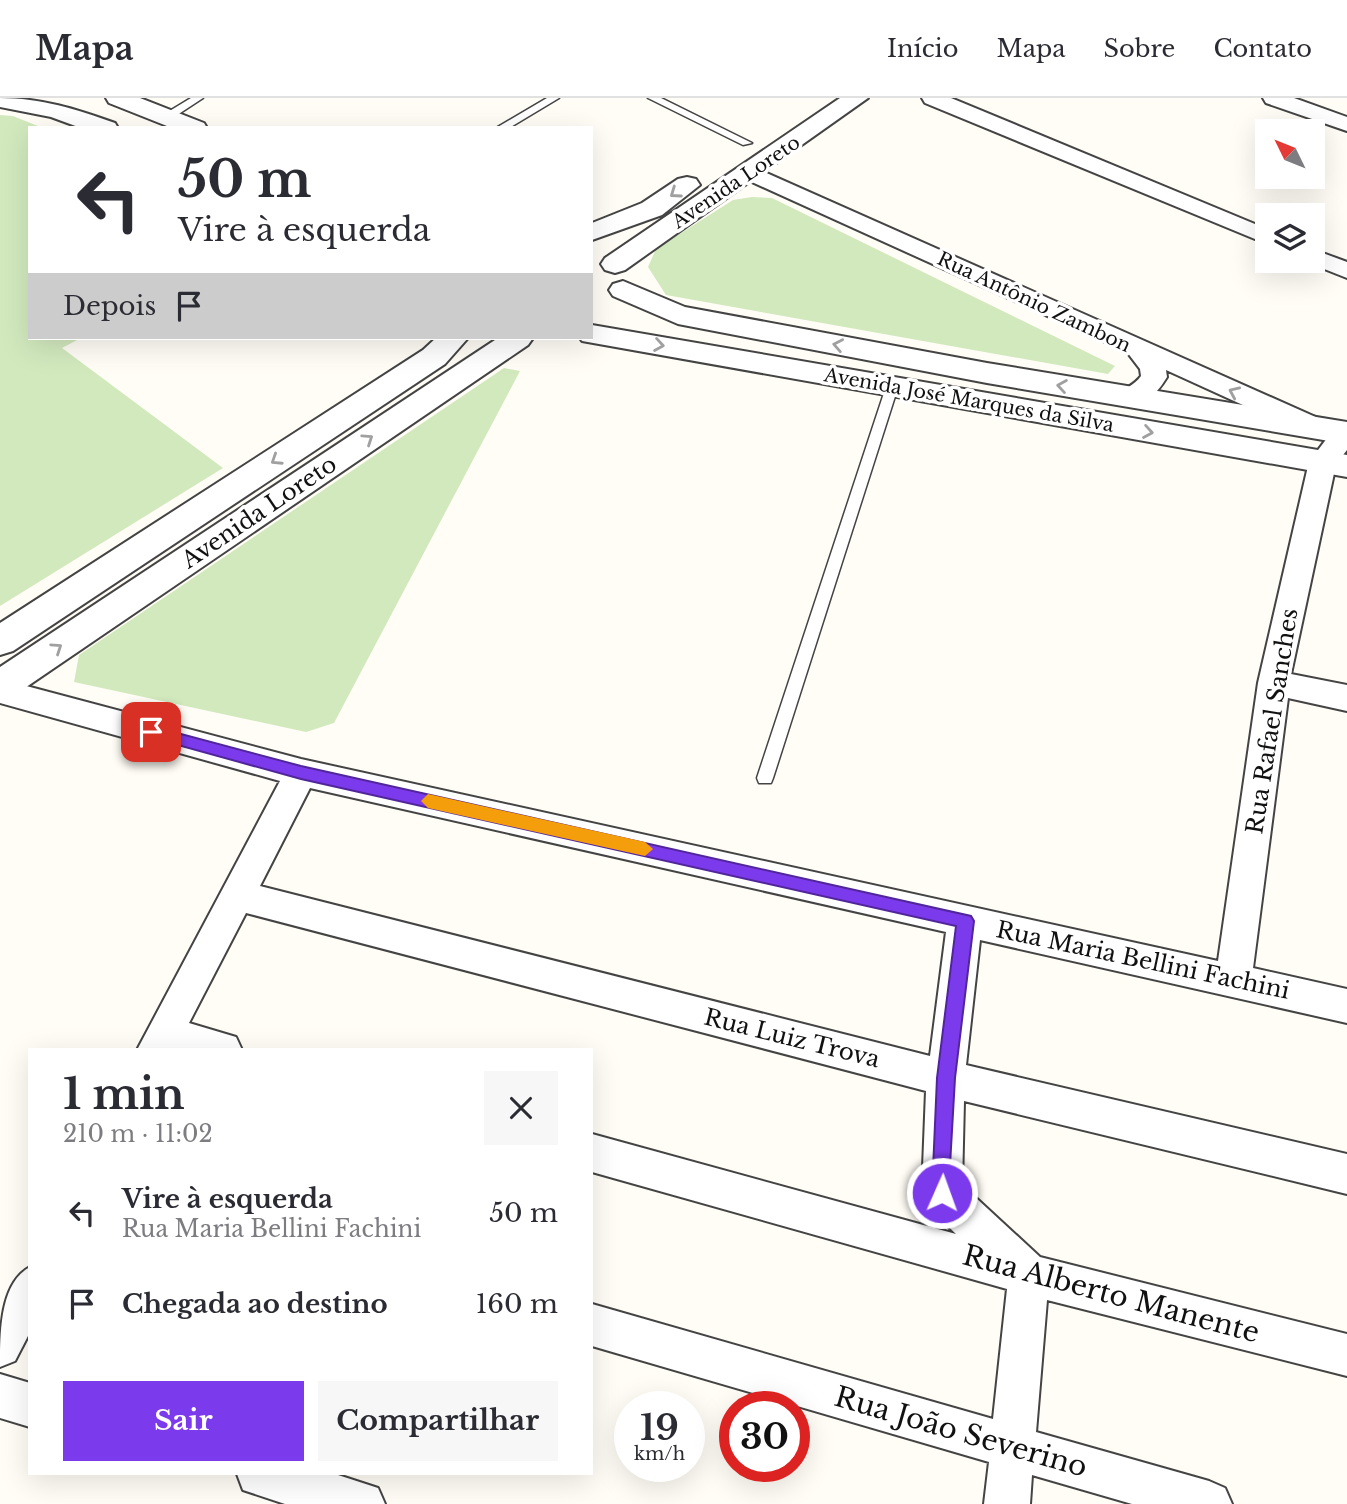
<!DOCTYPE html>
<html lang="pt">
<head>
<meta charset="utf-8">
<style>
	body { margin:0; font-family:"Libre Baskerville",serif; background:#f7f7f7; color:#2b2b33; height:100vh; display:flex; flex-direction:column; font-size:26px; white-space:nowrap }
	* { box-sizing:border-box; margin:0 }
	p { font-size:23px; color:#7c7c81 }
	.icon { flex:none; width:38px; height:38px; fill:none; stroke:currentColor; stroke-width:2; stroke-linecap:round; stroke-linejoin:round }
	.map { position:relative; flex:1; overflow:hidden }
	.details { position:absolute; left:28px; top:950px; width:565px; height:427px; display:flex; flex-direction:column; background:#fff; border-radius:0px; box-shadow:0 7px 28px #0002 }
	.details>* { flex:none }
	.top-card { position:absolute; left:28px; top:28px; width:565px; height:214px; border-radius:0px; box-shadow:0 7px 28px #0002; background:#fff; color:#2b2b33; overflow:hidden }
	.needle { width:46px; rotate:313deg }
	.buttons { position:absolute; left:1255px; top:21px; display:grid; gap:14px }
	.buttons a { display:grid; place-items:center; width:70px; height:70px; border-radius:0px; background:#fff; box-shadow:0 7px 28px #0002; font-size:35px }
	.speed { position:absolute; left:614px; top:1293px; display:flex; gap:14px; font-size:35px; font-weight:700; text-align:center }
	.speed>* { display:grid; place-content:center; width:91px; height:91px; border-radius:50%; background:#fff; box-shadow:0 7px 28px #0002; line-height:1 }
	.speed small { font-size:18px; font-weight:400 }
	.speed .limit { border:10px solid #d22; background:#fff; color:#111 }
	.pin { position:absolute; display:grid; place-items:center; width:60px; height:60px; color:#fff; margin:-30px; border-radius:14px; box-shadow:0 4px 10px #0006 }
	.me { position:absolute; width:77px; margin:-38px; rotate:2deg; stroke-linejoin:round; filter:drop-shadow(0 0 5px #0008) }
	.turn { display:flex; align-items:center; gap:24px; height:147px; padding:0 35px; font-size:32px }
	.turn .icon { width:91px; height:91px; stroke-width:2.5 }
	.turn b { display:block; font-size:49px; line-height:60px }
	.then { display:flex; align-items:center; height:66px; padding:0 35px; background:#0003; gap:14px; font-size:26px }
	.round { display:grid; place-items:center; flex:none; width:74px; height:74px; border-radius:0px; background:#f7f7f7 }
	.summary { display:flex; align-items:center; justify-content:space-between; height:119px; padding:0 35px }
	h1 { font-size:42px; font-weight:700; line-height:52px }
	.primary-button { display:flex; gap:14px; margin-top:auto; padding:14px 35px }
	.primary-button a { flex:1; height:80px; border-radius:0px; background:#7c3aed; color:#fff; font-size:28px; font-weight:700; line-height:80px; text-align:center }
	.primary-button a+a { background:#f7f7f7; color:#2b2b33 }
	ul { padding:0; list-style:none }
	li { display:flex; align-items:center; gap:21px; height:91px; padding:0 35px }
	li div { flex:1 }
	li b { display:block; font-size:26px }
	li em { font-style:normal }
	header { display:flex; align-items:center; gap:42px; box-sizing:border-box; height:98px; padding:0 35px; background:#fff; border-bottom:2px solid #e1e1e2 }
	header strong { font-size:33px }
	nav { display:flex; gap:38px; margin-inline-start:auto; font-size:24px }
	.map>svg:first-child { display:block }
	.green { fill:#d2e9be }
	.lines { fill:none; stroke-linecap:round; stroke-linejoin:round }
	.service-casing { stroke:#444; stroke-width:3 }
	.minor-casing { stroke:#444; stroke-width:4 }
	.tertiary-casing { stroke:#444; stroke-width:4 }
	.service { fill:#fff; fill-rule:evenodd }
	.minor { fill:#fff; fill-rule:evenodd }
	.tertiary { fill:#fff; fill-rule:evenodd }
	.oneway { stroke:#a0a0a0 }
	.route { fill:#7c3aed; stroke:#51269a; stroke-width:2 }
	.slow { fill:#f59e0b }
	.labels { text-anchor:middle; dominant-baseline:central; stroke-width:7; stroke-linejoin:round; paint-order:stroke }
	.far-street-label { font-size:19px; fill:#111; stroke:#fff }
	.street-label { font-size:23px; fill:#111; stroke:#fff }
	.near-street-label { font-size:28px; fill:#111; stroke:#fff }
</style>
</head>
<body>
<header>
<strong>Mapa</strong>
<nav><a>Início</a><a>Mapa</a><a>Sobre</a><a>Contato</a></nav>
</header>
<div class="map">
<svg width="1347" height="1406" viewBox="0 0 1347 1406">
	<rect width="100%" height="100%" fill="#fffdf5"/>
	<path class="green" d="M0,17l13,1 30,12h-13v210h51l-19,10 161,120 -223,138z
		M752,99l20,1 343,168 -7,8 -442,-79 -18,-28 8,-18 77,-49z
		M504,270l16,3 -186,352 -28,9 -232,-50 5,-27z"/>
	<g class="lines">
		<g class="service-casing">
			<path id="service" d="M191,0h12l-32,21h-8v-4z
				M547,0h12l-50,30h-13z
				M648,0h13l91,45 -9,2z
				M892,285l6,4 -125,391 -2,5h-12l-2,-5 129,-391z"/>
		</g>
		<g class="minor-casing">
			<path id="minor" d="M922,0h29l316,131v15l-342,-141z
				M1263,0h31l53,19v14l-81,-28z
				M751,68l578,257 3,6 -3,6 -10,3 -10,-3 -143,-65 1,7c-11,18 -24,32 -46,26l-4,-6c6,-9 17,-11 24,-21l-1,-7 -13,-17 -384,-174 -3,-5z
				M1312,151l35,13v16l-43,-17h8z
				M1347,324v28l-11,14 -45,210 56,11v26l-59,-13 -35,270 94,21v34l-367,-83 -14,125 381,89v40l-383,-93 -2,84 78,72 307,77v42l-300,-76 -11,132 173,49 16,7 7,16h-100l-100,-29 -2,29h-46l5,-42 -397,-116v-42l401,115 14,-130 -415,-117v-38l364,100 -28,-27 -6,-14 4,-102 -680,-178 -57,110 47,14 6,13h-105l143,-269 -280,-78v-24l301,80 917,202 40,-278 51,-221 28,-37zM310,690l636,144 -16,124 -670,-170z
				M30,1169v65l-15,29 -15,6c0,-35 0,-84 30,-100z
				M0,1276l30,9v44l-30,-9z
				M237,1376h98l43,14 7,16h-100l-42,-14z"/>
		</g>
		<g class="tertiary-casing">
			<path id="tertiary" d="M0,0c41,0 76,11 115,25l3,5h-37l-30,-11 -51,-10z
				M106,0h34l64,25 3,5h-35l-63,-25z
				M840,0h28l-243,172 -10,3 -10,-3 -4,-6 4,-6z
				M687,79l9,2 4,6 -38,30 -70,25v-17l50,-20 36,-24z
				M623,183l62,26 302,56 360,59v22l-360,-61 -309,-59 -65,-28 -4,-6 4,-6z
				M592,227l755,130v22l-765,-136 -2,-3h12z
				M436,240h32l-23,26 -432,287 -13,4v-32l423,-273z
				M498,240h35l-5,7 -515,351 -13,4v-33z"/>
		</g>
		<use href="#service" class="service"/>
		<use href="#minor" class="minor"/>
		<use href="#tertiary" class="tertiary"/>
	</g>
	<defs><path id="oneway-chevron" d="M-2-3.5L2.5 0L-2 3.5" fill="none" stroke-width="1.6" stroke-linecap="round" stroke-linejoin="round" transform="scale(1.75)"/></defs>
	<g class="oneway">
		<use href="#oneway-chevron" transform="translate(675 95) rotate(145)"/>
		<use href="#oneway-chevron" transform="translate(659 247) rotate(9)"/>
		<use href="#oneway-chevron" transform="translate(838 247) rotate(-169)"/>
		<use href="#oneway-chevron" transform="translate(1062 288) rotate(-171)"/>
		<use href="#oneway-chevron" transform="translate(1234 294) rotate(-156)"/>
		<use href="#oneway-chevron" transform="translate(1148 334) rotate(10)"/>
		<use href="#oneway-chevron" transform="translate(368 341) rotate(-34)"/>
		<use href="#oneway-chevron" transform="translate(276 362) rotate(147)"/>
		<use href="#oneway-chevron" transform="translate(57 550) rotate(-34)"/>
	</g>
	<path class="route" d="M151,628l150,40 670,150 3,5 -19,157 -7,122 -6,3 -7,-3 -3,-7 5,-115 19,-152 -655,-147 -156,-43 -2,-4z"/>
	<path class="slow" d="M428,696l217,48 8,7 -8,7 -217,-48 -7,-7z"/>
	<g class="labels">
		<g class="far-street-label">
			<text transform="translate(736 84) rotate(-34)">Avenida Loreto</text>
			<text transform="translate(1034 204) rotate(25)">Rua Antônio Zambon</text>
			<text transform="translate(969 302) rotate(10)">Avenida José Marques da Silva</text>
		</g>
		<g class="street-label">
			<text transform="translate(259 414) rotate(-34)">Avenida Loreto</text>
			<text transform="translate(1272 623) rotate(-81)">Rua Rafael Sanches</text>
			<text transform="translate(1143 862) rotate(12)">Rua Maria Bellini Fachini</text>
			<text transform="translate(792 940) rotate(14)">Rua Luiz Trova</text>
		</g>
		<g class="near-street-label">
			<text transform="translate(1111 1196) rotate(15)">Rua Alberto Manente</text>
			<text transform="translate(961 1334) rotate(16)">Rua João Severino</text>
		</g>
	</g>
</svg>
<div class="buttons">
<a><svg class="needle" viewBox="-14 -14 28 28"><path d="M0-13l5 13h-10z" fill="#e53935"/><path d="M0 13l5-13h-10z" fill="#7c7c81"/></svg></a>
<a><svg class="icon" aria-label="layers" viewBox="0 0 24 24"><path d="M12 4l9 5-9 5-9-5zM3 14l9 5 9-5"/></svg></a>
</div>
<div class="speed"><div>19<small>km/h</small></div><div class="limit">30</div></div>
<div class="pin" style="left:151px;top:634px;background:#d93025"><svg class="icon" aria-label="arrive" viewBox="0 0 24 24"><path d="M6 21V4h12l-3 4 3 4H6"/></svg></div>
<svg class="me" style="left:942px;top:1095px" viewBox="-20 -20 40 40"><circle r="17" fill="#7c3aed" stroke="#fff" stroke-width="3"/><path d="M0-11L8 9 0 5-8 9z" fill="#fff"/></svg>
<div class="top-card">
<div class="turn"><svg class="icon" aria-label="left" viewBox="0 0 24 24"><path d="M17 20v-9H6M10 6l-5 5 5 5"/></svg><div><b>50 m</b>Vire à esquerda</div></div>
<div class="then">Depois<svg class="icon" aria-label="arrive" viewBox="0 0 24 24"><path d="M6 21V4h12l-3 4 3 4H6"/></svg></div>
</div>
<section class="details">
<div class="summary"><div><h1>1 min</h1><p>210 m · 11:02</p></div><a class="round"><svg class="icon" aria-label="close" viewBox="0 0 24 24"><path d="M6 6l12 12M18 6L6 18"/></svg></a></div>
<ul>
<li><svg class="icon" aria-label="left" viewBox="0 0 24 24"><path d="M17 20v-9H6M10 6l-5 5 5 5"/></svg><div><b>Vire à esquerda</b><p>Rua Maria Bellini Fachini</p></div><em>50 m</em></li>
<li><svg class="icon" aria-label="arrive" viewBox="0 0 24 24"><path d="M6 21V4h12l-3 4 3 4H6"/></svg><div><b>Chegada ao destino</b></div><em>160 m</em></li>
</ul>
<div class="primary-button"><a>Sair</a><a>Compartilhar</a></div>
</section>
</div>
</body>
</html>
